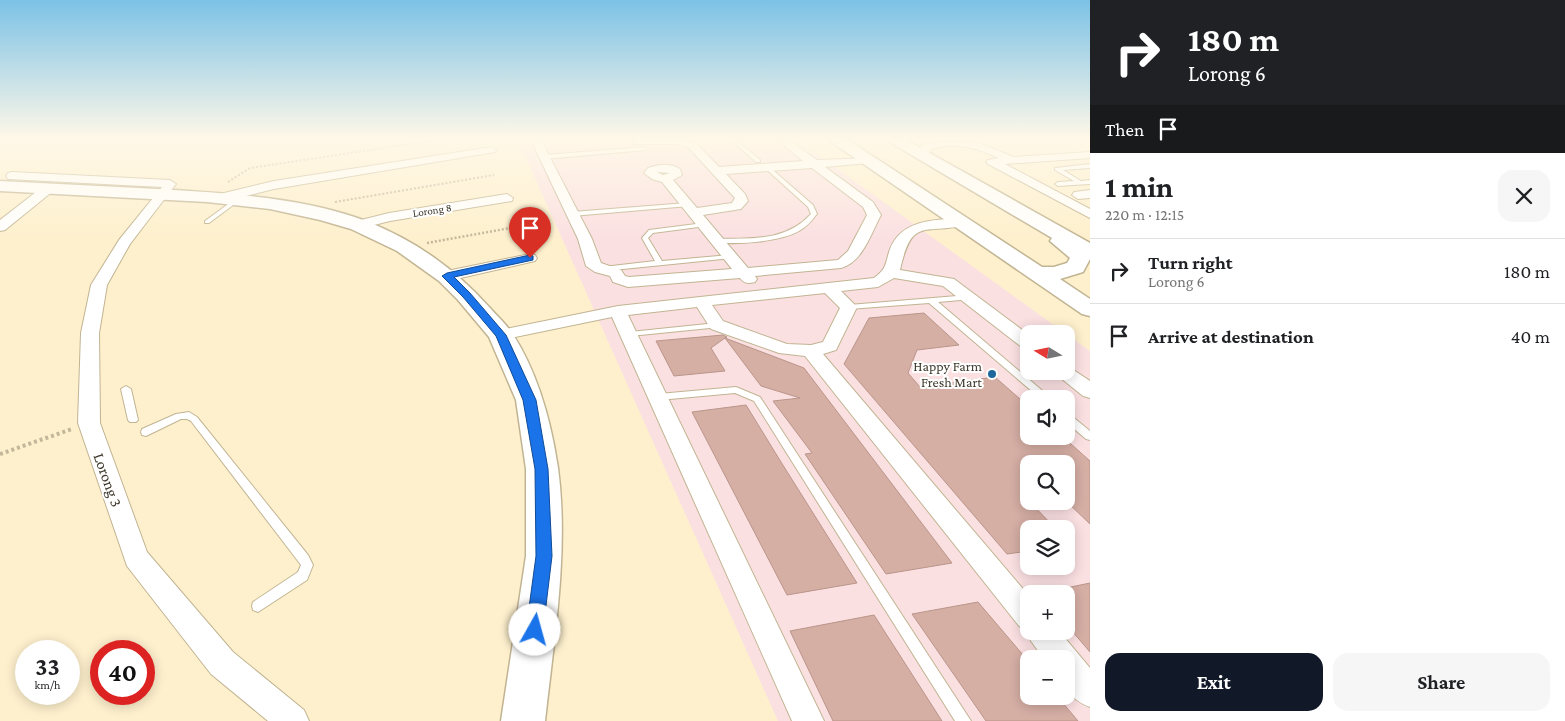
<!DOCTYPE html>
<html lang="en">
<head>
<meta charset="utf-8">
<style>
	body { margin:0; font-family:"Crimson Pro",serif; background:#f6f6f6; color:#202124; height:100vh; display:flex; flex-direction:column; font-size:19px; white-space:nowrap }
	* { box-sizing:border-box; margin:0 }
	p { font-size:16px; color:#757577 }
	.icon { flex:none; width:28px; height:28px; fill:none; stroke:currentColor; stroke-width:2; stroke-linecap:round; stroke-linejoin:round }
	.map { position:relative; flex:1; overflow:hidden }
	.panel { display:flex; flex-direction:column; background:#fff; width:475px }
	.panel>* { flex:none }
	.hud { background:#202124; color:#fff; overflow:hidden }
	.needle { width:32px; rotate:280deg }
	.tools { position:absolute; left:1020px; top:325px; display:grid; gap:10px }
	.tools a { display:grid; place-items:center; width:55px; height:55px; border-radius:10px; background:#fff; box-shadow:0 2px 12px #0003; font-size:25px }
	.speed { position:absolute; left:15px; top:640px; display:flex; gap:10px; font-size:25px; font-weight:700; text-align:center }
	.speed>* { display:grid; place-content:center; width:65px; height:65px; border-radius:50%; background:#fff; box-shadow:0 2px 12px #0003; line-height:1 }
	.speed small { font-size:12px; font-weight:400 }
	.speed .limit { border:8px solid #d22; background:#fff; color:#111 }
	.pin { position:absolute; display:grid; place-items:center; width:42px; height:42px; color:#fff; margin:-51px -21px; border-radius:50% 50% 50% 0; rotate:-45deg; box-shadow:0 0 5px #0007 }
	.pin .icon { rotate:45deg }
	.me { position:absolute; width:55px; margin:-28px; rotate:7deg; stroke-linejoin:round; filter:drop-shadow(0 0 4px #0008) }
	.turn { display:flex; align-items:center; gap:18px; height:105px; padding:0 15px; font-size:22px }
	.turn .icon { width:65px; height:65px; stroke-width:2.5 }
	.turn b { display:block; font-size:35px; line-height:42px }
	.then { display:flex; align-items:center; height:48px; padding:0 15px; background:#0003; gap:10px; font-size:19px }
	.round { display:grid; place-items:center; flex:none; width:52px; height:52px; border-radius:15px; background:#f6f6f6 }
	.overview { display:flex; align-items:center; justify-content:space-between; height:85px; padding:0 15px }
	h1 { font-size:30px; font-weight:700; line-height:38px }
	.action { display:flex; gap:10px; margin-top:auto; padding:10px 15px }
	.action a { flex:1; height:58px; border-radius:15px; background:#111827; color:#fff; font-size:20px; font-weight:700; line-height:58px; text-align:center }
	.action a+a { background:#f6f6f6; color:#202124 }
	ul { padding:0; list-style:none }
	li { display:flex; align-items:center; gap:15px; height:65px; padding:0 15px; border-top:1px solid #e0e0e0 }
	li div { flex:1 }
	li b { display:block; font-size:19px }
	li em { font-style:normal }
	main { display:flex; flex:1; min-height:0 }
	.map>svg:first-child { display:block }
	.commercial { fill:#fbe0e2; fill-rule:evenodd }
	.building { fill:#d5aea4; stroke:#ba958a }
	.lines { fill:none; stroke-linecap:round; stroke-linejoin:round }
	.lane-casing { stroke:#c1b492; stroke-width:2 }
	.street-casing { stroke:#c1b492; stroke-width:2 }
	.secondary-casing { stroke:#c1b492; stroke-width:3 }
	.path-far2 { stroke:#c2b79a; stroke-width:2; stroke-dasharray:2 2; stroke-linecap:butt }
	.path-far1 { stroke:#c2b79a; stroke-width:2.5; stroke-dasharray:2 2; stroke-linecap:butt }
	.path { stroke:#c2b79a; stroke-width:4; stroke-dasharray:3 3; stroke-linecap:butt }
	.lane { fill:#fff; fill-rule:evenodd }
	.street { fill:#fff; fill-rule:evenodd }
	.secondary { fill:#fff; fill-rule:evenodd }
	.route { fill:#1a73e8; stroke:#114b97 }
	.poi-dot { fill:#20679b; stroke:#fff; stroke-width:2 }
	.labels { text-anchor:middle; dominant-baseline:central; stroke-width:4; stroke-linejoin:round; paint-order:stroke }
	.far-street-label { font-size:11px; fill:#3d382a; stroke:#fff }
	.poi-label { font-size:14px; fill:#3d382a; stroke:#fff; text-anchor:end }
	.near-street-label { font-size:16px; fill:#3d382a; stroke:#fff }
</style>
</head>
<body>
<main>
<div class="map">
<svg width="1090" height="721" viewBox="0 0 1090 721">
	<rect width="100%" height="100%" fill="#fef0cd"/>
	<path class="commercial" d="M517,138h278l271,196h-37v37h37v-37l24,17v370h-312zM1029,399h37v37h-37zM1029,464h37v37h-37zM1029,529h37v37h-37zM1029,594h37v37h-37zM1029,659h37v37h-37z"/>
	<path class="building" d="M924,313l35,32 -42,5 -9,23 12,14 75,-10 34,30v29h33l28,25v63l-24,-23v-37h-37v37l27,28h-27v22l-22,3 -163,-190 25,-46z
		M723,335l4,2 -2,1 79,30 148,195 -66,11 -81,-120 7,-1 -39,-52 27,-3 -39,-12 -36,-48 -14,10 14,23 -51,5 -18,-35z
		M746,405l35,57 76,121 -70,12 -95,-183z
		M1090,583v69l-24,-28v-36z
		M978,602l51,60v34h28l21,25h-92l-74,-107z
		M874,615l68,106h-109l-43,-90z"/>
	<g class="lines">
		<g class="lane-casing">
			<path id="lane" d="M729,138h5l26,22v2h-4z
				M644,147l2,1v2l-102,9 -3,-2 3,-2z
				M1090,164v4l-27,2 18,11 9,-1v4l-32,2 -3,-2 3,-2 16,-1 -19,-11v-2z
				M767,165l46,40 4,9 -1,1c-5,7 -10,12 -17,16 -19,11 -64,14 -85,11v-2l2,-1c34,-1 70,3 95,-25l-3,-7 -43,-39 -1,-1z
				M235,199l5,1 -31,23h-4v-2z
				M687,203l3,2 -1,1 -117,10 -3,-2 3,-2z
				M704,223l2,1v2l-53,7 -5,5 14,23 68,-6 3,2 -1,1 -129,13 -4,-2 4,-2 52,-6 -13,-23 7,-8z
				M969,295h3l1,2 -1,2 -34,3 114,97h-11l-112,-96 -80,6 -4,-2 4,-2z
				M717,323h3l1,2 -1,2 -90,9 -4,-2 4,-2z
				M126,386l5,3 7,31 -2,2h-6l-2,-2 -7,-31z
				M736,387l24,10 211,324h-16l-201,-320 -19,-8 -76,7 -5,-3 5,-3z
				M189,412l8,5 111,138 5,10 -6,15 -49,32 -5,-2 -1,-4 1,-4 45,-30 3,-7 -110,-144 -4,-2h-6l-35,17 -4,-1 -1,-3 1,-3 34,-15z
				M1066,413l3,1 21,17v9l-4,-1 -20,-17z"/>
		</g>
		<g class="street-casing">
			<path id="street" d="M530,138h10l52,101 9,24 20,7 4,6 4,1 103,-8 -70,-87 -10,-3 -8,-6 4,-5c11,-4 22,-5 32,1l2,6 -9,5 24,28 35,-5 3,-5 -47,-51 -11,-3h-43l-1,-2 5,-3 39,-1 19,5 23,24 84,-6 -28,-23h11l31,22 55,-2 2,2 -6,3 -43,4 48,35 8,13c-10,18 -18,47 -40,53l-86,8 2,3 -2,3c-8,2 -11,1 -15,-4l-112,9 -15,-5 -3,-6 -15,-4 -9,-6 -8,-27zM812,168l51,39 4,8 -19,36 -10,9 -90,8 -45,-53 38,-6 7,-8 -3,-7 -19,-20zM657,172l13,1 -7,2z
				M943,141l36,2 35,14 76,-5v6l-85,6 85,45v9l-102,-54 -2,-2 2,-2 10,-2c-20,-10 -46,-17 -68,-8l-4,7 -4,1 -6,-3 6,-10z
				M491,147l5,3 -1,2 -221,37 -53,13 -6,-4 1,-3 58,-14z
				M12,172l158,8 6,4 -46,60 -23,41 -8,48 1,90 47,129 86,100 71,58 5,11h-41l-57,-47 -84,-108 -49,-143 3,-90 10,-48 28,-45 43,-53 -154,-8 -2,-3 2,-3z
				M49,184l6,4 -2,3 -48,39 -5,1v-11l45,-35z
				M1090,190v8l-12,1 -6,-4 2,-3z
				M507,194l6,4 -1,3 -122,20 -32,8 -7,-4 2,-3 36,-9z
				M961,218l5,1 2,3 -2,3c-42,10 -54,-9 -66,45l54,9 75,56v14l-6,-1 -80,-62 -49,-8 -16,9 -37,4 16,16 -21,43 -13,4 206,242v35h30l31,37v39c-27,-11 -24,-23 -24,-48h-22l-13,-18 -4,-11 -8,-4 -214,-270 -26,-3 -68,-24 -14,-22 -69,8 196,406h-32l-180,-404 -111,23 -6,-1 -3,-4 3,-4 6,-1 117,-24 256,-28c12,-9 11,-12 15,-26 10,-32 43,-32 72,-34zM825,293l15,15 -17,34 -12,3 -24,-1 -64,-23 -11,-16z
				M530,254l5,1 2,3 -2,3 -88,20 -6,-2 -2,-3 2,-3 6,-2z
				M1066,365l24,16v17l-7,-2 -26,-21 -2,-4h11z"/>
		</g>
		<g class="secondary-casing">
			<path id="secondary" d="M828,138h17l197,129h12l13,-4 3,-5 -20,-17 2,-3 -164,-97 -2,-3h17l187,105v16l-7,13 -23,7 30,20v17l-8,-2 -252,-173z
				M0,181c53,3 105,5 158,8 66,4 145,8 208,32 50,20 88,47 124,87 7,8 16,16 22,25 26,40 39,88 46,135 11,82 -4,171 -13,253h-44l25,-165v-87l-10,-69 -27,-63 -31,-37 -19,-19 -42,-30 -46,-22 -31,-9 -50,-11 -63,-7 -207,-11z"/>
		</g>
		<path class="path-far2" d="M228,182l22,-14 200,-30
			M335,202l159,-27"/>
		<path class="path-far1" d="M427,243l100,-18"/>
		<path class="path" d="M0,454l72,-25"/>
		<use href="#lane" class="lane"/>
		<use href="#street" class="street"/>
		<use href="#secondary" class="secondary"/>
	</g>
	<linearGradient id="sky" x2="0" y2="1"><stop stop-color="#7cc2e6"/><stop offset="0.58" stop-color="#fff8e8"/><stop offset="1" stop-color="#fff8e8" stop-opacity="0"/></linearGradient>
	<rect width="1090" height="239" fill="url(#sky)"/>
	<path class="route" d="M530,255l3,1v4l-79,17 16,16 36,42 30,65 12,69 4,87 -9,74 -2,5 -6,3 -7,-3 -2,-5 10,-74 -1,-87 -12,-69 -27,-64 -33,-39 -21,-21 5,-3z"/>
	<circle class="poi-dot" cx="992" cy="374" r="5"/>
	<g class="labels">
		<g class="far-street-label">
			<text transform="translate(432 210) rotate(-9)">Lorong 8</text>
		</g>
		<g class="poi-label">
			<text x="982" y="366">Happy Farm<tspan x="982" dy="16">Fresh Mart</tspan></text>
		</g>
		<g class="near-street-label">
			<text transform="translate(108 480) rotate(70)">Lorong 3</text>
		</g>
	</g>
</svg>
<div class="tools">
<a><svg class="needle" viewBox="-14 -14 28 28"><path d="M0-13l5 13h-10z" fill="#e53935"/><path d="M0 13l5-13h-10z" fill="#757577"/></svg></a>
<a><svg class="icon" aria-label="sound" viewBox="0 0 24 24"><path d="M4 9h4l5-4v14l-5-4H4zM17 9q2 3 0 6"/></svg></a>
<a><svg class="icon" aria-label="search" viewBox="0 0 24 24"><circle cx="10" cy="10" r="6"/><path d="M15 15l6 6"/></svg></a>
<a><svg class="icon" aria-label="layers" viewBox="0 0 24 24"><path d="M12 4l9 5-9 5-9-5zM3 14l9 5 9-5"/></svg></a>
<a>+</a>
<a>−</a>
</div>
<div class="speed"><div>33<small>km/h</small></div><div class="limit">40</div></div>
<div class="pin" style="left:530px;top:258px;background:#d93025"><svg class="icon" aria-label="arrive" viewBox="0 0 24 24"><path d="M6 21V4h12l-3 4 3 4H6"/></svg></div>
<svg class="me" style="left:535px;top:630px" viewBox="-20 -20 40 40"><circle r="19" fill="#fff"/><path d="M0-13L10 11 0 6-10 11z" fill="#1a73e8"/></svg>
</div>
<section class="panel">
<div class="hud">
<div class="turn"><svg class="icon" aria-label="right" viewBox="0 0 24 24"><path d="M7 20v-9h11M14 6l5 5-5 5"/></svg><div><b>180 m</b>Lorong 6</div></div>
<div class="then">Then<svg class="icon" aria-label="arrive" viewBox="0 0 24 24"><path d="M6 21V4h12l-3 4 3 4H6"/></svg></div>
</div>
<div class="overview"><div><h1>1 min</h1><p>220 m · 12:15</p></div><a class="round"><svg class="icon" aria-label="close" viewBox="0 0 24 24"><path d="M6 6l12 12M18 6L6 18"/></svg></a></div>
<ul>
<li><svg class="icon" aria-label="right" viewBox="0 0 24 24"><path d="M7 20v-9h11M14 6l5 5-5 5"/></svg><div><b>Turn right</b><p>Lorong 6</p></div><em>180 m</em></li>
<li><svg class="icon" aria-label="arrive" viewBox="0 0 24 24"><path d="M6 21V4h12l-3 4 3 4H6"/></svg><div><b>Arrive at destination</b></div><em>40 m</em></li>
</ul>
<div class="action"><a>Exit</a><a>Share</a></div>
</section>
</main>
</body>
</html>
